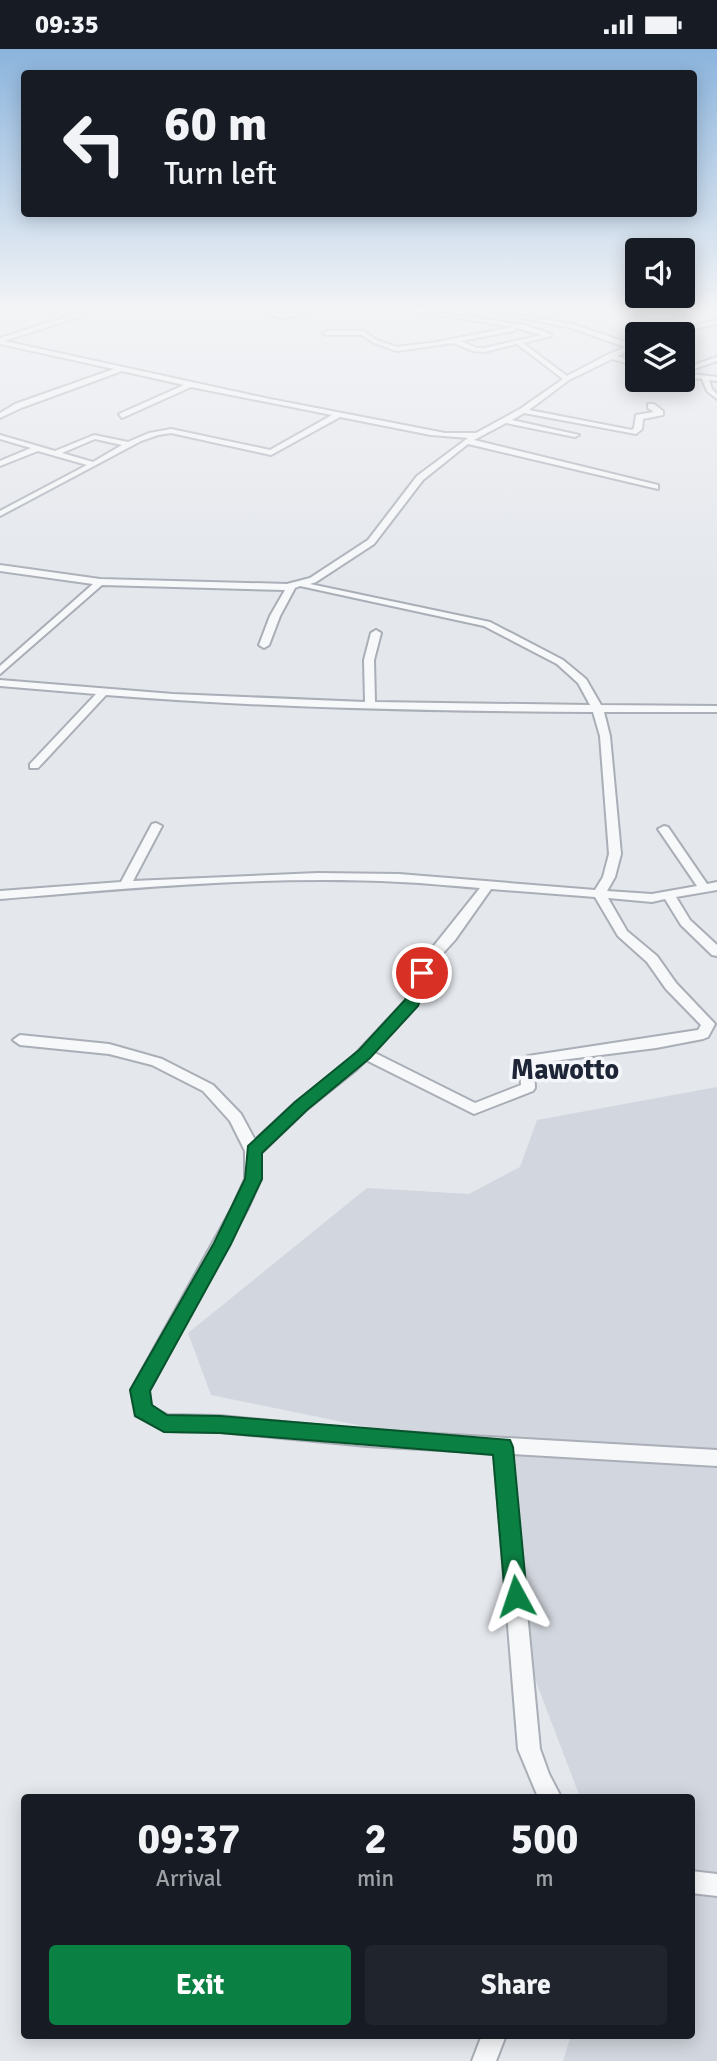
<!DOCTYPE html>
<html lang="en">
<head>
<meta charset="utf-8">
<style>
	body { margin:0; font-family:Signika,sans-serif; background:#20242c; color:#f1f3f6; height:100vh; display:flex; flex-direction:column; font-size:26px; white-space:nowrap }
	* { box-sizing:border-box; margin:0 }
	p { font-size:23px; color:#9ea1a6 }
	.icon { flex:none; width:38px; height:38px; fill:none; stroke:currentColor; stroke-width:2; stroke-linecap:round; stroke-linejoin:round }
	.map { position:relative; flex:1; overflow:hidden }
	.side { position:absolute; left:21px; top:1745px; width:674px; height:245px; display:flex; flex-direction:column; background:#171b24; border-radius:7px; box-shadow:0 4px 18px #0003 }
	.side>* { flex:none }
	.guide { position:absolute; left:21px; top:21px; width:676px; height:147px; border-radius:7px; box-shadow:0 4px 18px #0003; background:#171b24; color:#f1f3f6; overflow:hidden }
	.controls { position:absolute; left:625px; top:189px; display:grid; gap:14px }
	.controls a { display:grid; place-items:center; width:70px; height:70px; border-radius:7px; background:#171b24; box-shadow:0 4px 18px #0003; font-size:35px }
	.pin { position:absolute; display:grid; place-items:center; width:60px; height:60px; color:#fff; margin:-30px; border:4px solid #fff; border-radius:50%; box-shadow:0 2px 7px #0007 }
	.me { position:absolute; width:77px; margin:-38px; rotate:355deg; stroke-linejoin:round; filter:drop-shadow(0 0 5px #0008) }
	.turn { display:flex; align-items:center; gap:24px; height:147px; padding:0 28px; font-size:32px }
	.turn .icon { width:91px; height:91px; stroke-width:2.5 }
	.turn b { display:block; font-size:49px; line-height:60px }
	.eta { display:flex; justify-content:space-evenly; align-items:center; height:119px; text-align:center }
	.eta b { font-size:42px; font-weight:700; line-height:49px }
	.cta { display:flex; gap:14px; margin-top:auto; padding:14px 28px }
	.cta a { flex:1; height:80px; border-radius:7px; background:#0b8043; color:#fff; font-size:28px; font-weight:700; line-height:80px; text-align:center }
	.cta a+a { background:#20242c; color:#f1f3f6 }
	.status { display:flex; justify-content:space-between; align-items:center; height:49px; padding:0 35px; background:#171b24; direction:ltr }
	.status svg { height:19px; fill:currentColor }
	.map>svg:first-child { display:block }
	.built { fill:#d2d6de }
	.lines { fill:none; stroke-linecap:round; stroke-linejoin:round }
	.street-casing { stroke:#a9aeb7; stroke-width:4 }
	.street { fill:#f7f8fa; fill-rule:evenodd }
	.route { fill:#0b8043; stroke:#07532c; stroke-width:2 }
	.labels { text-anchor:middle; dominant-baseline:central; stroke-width:7; stroke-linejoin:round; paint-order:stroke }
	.quarter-label { font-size:28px; font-weight:bold; fill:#1d2536; stroke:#f4f6f9 }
</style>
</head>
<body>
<div class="status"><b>09:35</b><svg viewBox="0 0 49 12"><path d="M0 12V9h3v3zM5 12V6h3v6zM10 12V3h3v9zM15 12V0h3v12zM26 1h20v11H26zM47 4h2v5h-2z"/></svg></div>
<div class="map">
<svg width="717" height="2012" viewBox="0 0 717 2012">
	<rect width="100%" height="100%" fill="#e4e7ec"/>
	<path class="built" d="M717,1038v974h-154l8,-26h120v-238h-111l-63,-165 -18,-178 -288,-59 -23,-62 179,-145 102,6 51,-27 17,-47z"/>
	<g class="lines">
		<g class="street-casing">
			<path id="street" d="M269,260h6l2,4 5,1 26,-4 3,2 -29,6 -10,-3z
				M404,260h12l108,16 27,9v2l-28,7 44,33 40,-21 19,-8 -55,-19 -90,-19 91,15 59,20 6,-2v5l-20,9 20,6v4l-25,-7 -43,21 -40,30 103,20 2,-2 2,-13 18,-3 -6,-4v-4h6l9,7v4l-20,4 -1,10 -6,5 -112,-21 -12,7 67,15 -4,2 -69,-14 -32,17 184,45v4l-190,-45 -45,36 -49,64 -58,38 -6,2 180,38 73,38 23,19 15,26 116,1v6h-113l6,24 11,118 -6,23 -8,14 45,3 45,-8 -39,-57 6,-3 4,1 39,57 10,-2v8l-41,7 14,23 27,25v11l-5,-1 -31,-30 -16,-26 -13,3 -44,-4 19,33 30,25 19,27 39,41 -7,13 -5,2 -47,9 -119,15 -3,4 1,21 -2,3 -59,23 -108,-54 -10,10 -50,40 -45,43v26l-13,29 -99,182 1,16 17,9 53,1 147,14 350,20v16l-205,-12 28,295 9,25 12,23h-23l-20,-48 -24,-296 -127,-7 -147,-14 -55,-1 -29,-16 -5,-25 101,-182 13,-29v-28l-15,-30 -27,-30 -51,-26 -43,-11 -89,-9 -7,-5 7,-5 89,9 53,15 51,26 28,29 14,26 41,-38 50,-38 60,-64 15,-38 59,-74c-27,-2 -54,-5 -80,-6 -133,-7 -268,6 -400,17v-8l121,-9 31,-58 4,-1 6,3 -29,55 185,-8 81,1 196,16 8,-13 6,-23 -9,-118 -7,-24c-162,-1 -325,-4 -487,-17l-68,73h-8v-4l66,-70 -96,-8v-6l173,14 192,8 -1,-42 7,-27 5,-3 5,3 -7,27 1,42 215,3 -12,-22 -21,-19 -73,-38 -184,-40 -5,2 -15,28 -11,29 -5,3 -5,-3 11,-29 15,-26 -183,-5 -102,89v-8l93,-82 -93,-13v-6l100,14 187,5 23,-6 58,-38 49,-64 51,-38 -37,-3 -91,-18 -69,38 -100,-22 -13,2 -17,6 -141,75v-5l87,-46 -49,-14 -38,15v-5l31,-13 -31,-9v-4l55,16 39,-16 34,7 21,-9 22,-4 99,21 62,-35 -141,-28 -69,31 -3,-4 65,-29 -62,-14 -101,37 -21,10v-5l15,-9 99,-35 -114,-25v-6l82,-26 2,3 -80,26 266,58 175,34h31l44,-24 43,-30 -46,-35 -33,8 -11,-1 -20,-8 -56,8 -25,-9 -10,-7h-36l-3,-2 3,-2h38l12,9 21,7 40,-5 76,-15zM516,279l26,7 -58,13h-8l-15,-7 53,-10zM95,390l27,6 -29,17 -31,-9zM491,840l104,8 23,39 29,26 19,27 35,36 -3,5 -170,26 -8,10 1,19 -46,18 -102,-51 44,-47 17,-42 21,-23z
				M717,271v4l-45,10h-10z
				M717,308v4l-35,12v-4z
				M682,324l35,4v4l-8,-1 3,9 5,5v5l-10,-8 -5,-12 -20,-2z
				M691,1822l26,3v22l-26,-3z
				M482,1986h24l-10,26h-24z"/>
		</g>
		<use href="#street" class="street"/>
	</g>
	<linearGradient id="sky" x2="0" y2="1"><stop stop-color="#8bb4dd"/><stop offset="0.48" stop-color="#f3f4f6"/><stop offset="1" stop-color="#f3f4f6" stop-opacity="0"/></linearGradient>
	<rect width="717" height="541" fill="url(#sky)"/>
	<path class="route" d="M422,919l8,5 -12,33 -48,52 -63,52 -45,43v26l-31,65 -81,147 2,14 15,10 53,1 290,24 3,7 14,149 -3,7 -8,3 -8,-3 -3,-7 -12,-141 -273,-22 -56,-1 -29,-16 -5,-26 84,-147 31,-64 3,-33 47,-44 64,-52 46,-50 10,-27z"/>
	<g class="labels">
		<g class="quarter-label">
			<text x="565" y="1021">Mawotto</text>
		</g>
	</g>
</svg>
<div class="controls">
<a><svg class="icon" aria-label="sound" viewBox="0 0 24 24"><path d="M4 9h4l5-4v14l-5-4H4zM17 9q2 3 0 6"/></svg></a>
<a><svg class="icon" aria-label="layers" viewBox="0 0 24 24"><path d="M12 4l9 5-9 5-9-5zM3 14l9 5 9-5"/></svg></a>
</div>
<div class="pin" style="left:422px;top:924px;background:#d93025"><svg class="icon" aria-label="arrive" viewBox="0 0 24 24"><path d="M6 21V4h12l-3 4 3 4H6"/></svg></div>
<svg class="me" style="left:516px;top:1547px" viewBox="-20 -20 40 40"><path d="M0-17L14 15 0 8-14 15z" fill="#0b8043" stroke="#fff" stroke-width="4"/></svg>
<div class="guide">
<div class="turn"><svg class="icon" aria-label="left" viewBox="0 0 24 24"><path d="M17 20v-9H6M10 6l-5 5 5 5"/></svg><div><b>60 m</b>Turn left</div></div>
</div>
<section class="side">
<div class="eta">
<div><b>09:37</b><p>Arrival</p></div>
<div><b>2</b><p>min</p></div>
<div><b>500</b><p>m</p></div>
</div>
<div class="cta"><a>Exit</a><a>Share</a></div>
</section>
</div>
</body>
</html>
